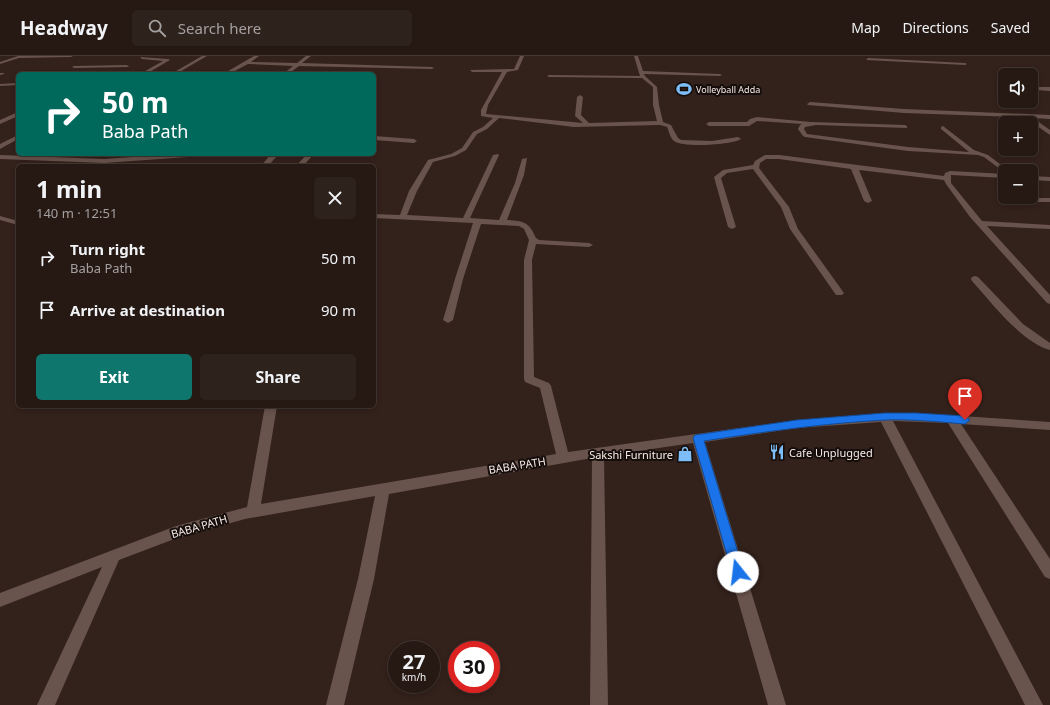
<!DOCTYPE html>
<html lang="en">
<head>
<meta charset="utf-8">
<style>
	body { margin:0; font-family:"Noto Sans",sans-serif; background:#2e221d; color:#f1f3f6; height:100vh; display:flex; flex-direction:column; font-size:15px; white-space:nowrap }
	* { box-sizing:border-box; margin:0 }
	p { font-size:13px; color:#a4a0a0 }
	.icon { flex:none; width:22px; height:22px; fill:none; stroke:currentColor; stroke-width:2; stroke-linecap:round; stroke-linejoin:round }
	.map { position:relative; flex:1; overflow:hidden }
	.drawer { position:absolute; left:16px; top:108px; width:360px; height:244px; display:flex; flex-direction:column; background:#261914; border-radius:6px; box-shadow:0 2px 6px #0003,0 0 0 1px #423834 }
	.drawer>* { flex:none }
	.top-card { position:absolute; left:16px; top:16px; width:360px; height:84px; border-radius:6px; box-shadow:0 2px 6px #0003,0 0 0 1px #423834; background:#00695c; color:#fff; overflow:hidden }
	.tools { position:absolute; left:998px; top:12px; display:grid; gap:8px }
	.tools a { display:grid; place-items:center; width:40px; height:40px; border-radius:6px; background:#261914; box-shadow:0 2px 6px #0003,0 0 0 1px #423834; font-size:20px }
	.speed { position:absolute; left:388px; top:585px; display:flex; gap:8px; font-size:20px; font-weight:700; text-align:center }
	.speed>* { display:grid; place-content:center; width:52px; height:52px; border-radius:50%; background:#261914; box-shadow:0 2px 6px #0003,0 0 0 1px #423834; line-height:1 }
	.speed small { font-size:10px; font-weight:400 }
	.speed .limit { border:6px solid #d22; background:#fff; color:#111 }
	.pin { position:absolute; display:grid; place-items:center; width:34px; height:34px; color:#fff; margin:-41px -17px; border-radius:50% 50% 50% 0; rotate:-45deg; box-shadow:0 0 4px #0007 }
	.pin .icon { rotate:45deg }
	.me { position:absolute; width:44px; margin:-22px; rotate:344deg; stroke-linejoin:round; filter:drop-shadow(0 0 3px #0008) }
	.turn { display:flex; align-items:center; gap:14px; height:84px; padding:0 20px; font-size:18px }
	.turn .icon { width:52px; height:52px; stroke-width:2.5 }
	.turn b { display:block; font-size:28px; line-height:34px }
	.round { display:grid; place-items:center; flex:none; width:42px; height:42px; border-radius:6px; background:#2e221d }
	.overview { display:flex; align-items:center; justify-content:space-between; height:68px; padding:0 20px }
	h1 { font-size:24px; font-weight:700; line-height:30px }
	.cta { display:flex; gap:8px; margin-top:auto; padding:8px 20px }
	.cta a { flex:1; height:46px; border-radius:6px; background:#0f766e; color:#fff; font-size:16px; font-weight:700; line-height:46px; text-align:center }
	.cta a+a { background:#2e221d; color:#f1f3f6 }
	ul { padding:0; list-style:none }
	li { display:flex; align-items:center; gap:12px; height:52px; padding:0 20px }
	li div { flex:1 }
	li b { display:block; font-size:15px }
	li em { font-style:normal }
	header { display:flex; align-items:center; gap:24px; box-sizing:border-box; height:56px; padding:0 20px; background:#261914; border-bottom:1px solid #423834 }
	header strong { font-size:19px }
	nav { display:flex; gap:22px; margin-inline-start:auto; font-size:14px }
	.search { width:280px; height:36px; background:#2e221d; display:flex; align-items:center; gap:10px; box-sizing:border-box; padding:0 14px; border-radius:6px; color:#a4a0a0; font-size:15px }
	.map>svg:first-child { display:block }
	.lines { fill:none; stroke-linecap:round; stroke-linejoin:round }
	.minor { fill:#69534d; fill-rule:evenodd }
	.route { fill:#1a73e8; stroke:#114b97 }
	.labels { text-anchor:middle; dominant-baseline:central; stroke-width:4; stroke-linejoin:round; paint-order:stroke }
	.far-poi-label { font-size:9px; fill:#f8ebe7; stroke:#150d0a; text-anchor:start }
	.poi-label { font-size:11px; fill:#f8ebe7; stroke:#150d0a; text-anchor:start }
	.street-label { font-size:11px; fill:#f8ebe7; stroke:#150d0a }
</style>
</head>
<body>
<header>
<strong>Headway</strong>
<div class="search"><svg class="icon" aria-label="search" viewBox="0 0 24 24"><circle cx="10" cy="10" r="6"/><path d="M15 15l6 6"/></svg>Search here</div>
<nav><a>Map</a><a>Directions</a><a>Saved</a></nav>
</header>
<div class="map">
<svg width="1050" height="649" viewBox="0 0 1050 649">
	<rect width="100%" height="100%" fill="#33211b"/>
	<g class="lines">
		<path class="minor" d="M18,0h55l-2,1 -52,1 -19,6v-2z
			M202,0h5l-31,18h-5z
			M254,0h5l-8,6 46,1 9,-7h5l-9,7 130,4 2,1 -2,1 -133,-3 -11,8h-5l10,-8 -45,-2 -19,10h-6z
			M520,0h4l-6,14 -11,2 -19,33 -2,9 97,9 -8,-7 2,-19 3,-2 3,2 -2,18 8,8 68,-2 -4,-16v-18l-11,-9 -93,-1 -2,-1 2,-1 91,1 -6,-20h4l5,15 77,3 2,1 -2,1 -76,-2 1,2 12,11 2,18 4,17 8,3 7,13 3,2 31,1 26,-4 3,2c-9,6 -59,9 -67,2 -4,-3 -5,-10 -7,-14l-7,-2 -86,2 -75,-9 -12,11 -10,5 -11,16 -11,6 -22,6 -16,29 -10,24 56,3 30,-63 5,-1 1,1 -29,63 29,2 16,-37 7,-24 5,-1 -3,17 -17,45c17,1 22,2 29,18l3,2 50,3 4,2 -4,2 -53,-3 -4,16 2,117 15,6 2,3 17,66 229,-32 88,-7h31l134,9v8l-89,-6 89,135v20l-5,-2 -97,-154 -55,-2 150,284h-18l-144,-283 -84,6 -92,14 81,263h-18l-75,-262 -89,13 4,249h-18l2,-247 -203,36 -15,85 -30,126h-18l32,-126 17,-83 -130,23 -68,19 -58,22 -64,145h-18l65,-138 -102,40v-14l176,-67 71,-19 18,-101h12l-16,98 295,-50 -16,-66 -15,-6 -1,-3v-119l5,-20 -5,-11 -5,-3 -38,-2 -18,55 -10,41 -5,3 -5,-3 12,-41 18,-56 -99,-5v-4l26,1 9,-24 19,-31 23,-6 11,-6 11,-16 10,-5 10,-9 -12,-2v-6l21,-38h-30l-2,-2 44,-1z
			M140,1l28,2 2,1 -24,14h-6l23,-13 -21,-2z
			M868,2l97,5 2,1 -2,1 -99,-5z
			M127,9l2,2 -55,1 -2,-1 2,-1z
			M0,17h4v1l-4,1z
			M18,27v2l-18,1v-2z
			M1038,31h12v4l-14,-1v-2z
			M810,46l94,7 146,6v4l-17,-1 17,12v5l-23,-16 -10,-2 -113,-4 -96,-8 -1,-1z
			M18,56v4l-18,8v-4z
			M757,61l54,5 94,3 2,1v2l-91,-3 -11,2 -1,2 3,5 8,1 93,12 61,5 -28,-23v-2l2,-1 31,24 14,5 21,16 -5,1 -20,-15 -6,-2 -70,-4 -103,-14 -2,-1 -5,-7 2,-4 2,-1 -45,-3 -8,5h-40l-3,-2 3,-2h38l3,-3z
			M18,79v4l-18,10v-5z
			M374,80l40,3 3,2 -3,2 -40,-3z
			M175,98h30l-3,2 -98,7 -104,-4v-4l104,4z
			M271,98h6v2l-9,10h-7z
			M307,98h7l-11,12h-7z
			M765,99h14l165,21 1,-3 5,-2 55,3v4l-54,-3v8l31,38 68,4v4l-63,-3 63,69v9l-3,-1 -77,-86 -24,-33 -2,-4 -85,-10 13,31 -4,2 -4,-2 -13,-32 -72,-10h-13l-6,4 -1,5 30,39 9,22 46,64 -2,2h-6l-46,-66 -9,-22 -28,-38 -26,4 -6,5 15,49 -4,2 -4,-2 -14,-50 9,-7 30,-5 2,-4z
			M1031,120l19,1v4l-19,-1z
			M1022,142h28v4h-25l-4,-2z
			M0,160l18,5v4l-18,-5z
			M975,220l3,1 45,47 27,19v7c-28,-7 -59,-48 -78,-69l-1,-2 1,-2z"/>
	</g>
	<path class="route" d="M885,357h31l49,3 5,4 -5,4c-26,-2 -53,-5 -79,-4 -61,3 -122,12 -182,21l40,131 -2,4 -4,1 -5,-1 -40,-138 2,-3 102,-15z"/>
	<defs>
		<g id="stadium-bare" transform="scale(1.2)"><path d="M0-5a6.5 5 0 1 0 0 10a6.5 5 0 1 0 0-10ZM-3.5-1.8h7v3.6h-7Z" fill="#7dbef9" stroke="#150d0a" stroke-width="2.5" paint-order="stroke"/></g>
		<g id="restaurant-bare" transform="scale(1.2)"><path d="M-5-6h1v4h1v-4h1v4h1v-4h1v5L-1.5 .5V6h-2V.5L-5-1ZM5-6V6H3V1.5H1.5Q1.5-4 5-6Z" fill="#7dbef9" stroke="#150d0a" stroke-width="2.5" paint-order="stroke"/></g>
		<g id="shop-bare" transform="scale(1.2)"><path d="M-5-2.5h2.3a2.7 3.5 0 0 1 5.4 0H5L5.5 6h-11ZM-1.5-2.5h3a1.5 2.3 0 0 0-3 0Z" fill="#7dbef9" stroke="#150d0a" stroke-width="2.5" paint-order="stroke"/></g>
	</defs>
	<g fill-rule="evenodd">
		<use href="#stadium-bare" x="684" y="33"/>
		<use href="#restaurant-bare" x="777" y="396"/>
		<use href="#shop-bare" x="685" y="398"/>
	</g>
	<g class="labels">
		<g class="far-poi-label">
			<text x="696" y="33">Volleyball Adda</text>
		</g>
		<g class="poi-label">
			<text x="789" y="396">Cafe Unplugged</text>
			<text x="673" y="398" text-anchor="end">Sakshi Furniture</text>
		</g>
		<g class="street-label">
			<text transform="translate(517 409) rotate(-9)">BABA PATH</text>
			<text transform="translate(199 470) rotate(-16)">BABA PATH</text>
		</g>
	</g>
</svg>
<div class="tools">
<a><svg class="icon" aria-label="sound" viewBox="0 0 24 24"><path d="M4 9h4l5-4v14l-5-4H4zM17 9q2 3 0 6"/></svg></a>
<a>+</a>
<a>−</a>
</div>
<div class="speed"><div>27<small>km/h</small></div><div class="limit">30</div></div>
<div class="pin" style="left:965px;top:364px;background:#d93025"><svg class="icon" aria-label="arrive" viewBox="0 0 24 24"><path d="M6 21V4h12l-3 4 3 4H6"/></svg></div>
<svg class="me" style="left:738px;top:516px" viewBox="-20 -20 40 40"><circle r="19" fill="#fff"/><path d="M0-13L10 11 0 6-10 11z" fill="#1a73e8"/></svg>
<div class="top-card">
<div class="turn"><svg class="icon" aria-label="right" viewBox="0 0 24 24"><path d="M7 20v-9h11M14 6l5 5-5 5"/></svg><div><b>50 m</b>Baba Path</div></div>
</div>
<section class="drawer">
<div class="overview"><div><h1>1 min</h1><p>140 m · 12:51</p></div><a class="round"><svg class="icon" aria-label="close" viewBox="0 0 24 24"><path d="M6 6l12 12M18 6L6 18"/></svg></a></div>
<ul>
<li><svg class="icon" aria-label="right" viewBox="0 0 24 24"><path d="M7 20v-9h11M14 6l5 5-5 5"/></svg><div><b>Turn right</b><p>Baba Path</p></div><em>50 m</em></li>
<li><svg class="icon" aria-label="arrive" viewBox="0 0 24 24"><path d="M6 21V4h12l-3 4 3 4H6"/></svg><div><b>Arrive at destination</b></div><em>90 m</em></li>
</ul>
<div class="cta"><a>Exit</a><a>Share</a></div>
</section>
</div>
</body>
</html>
